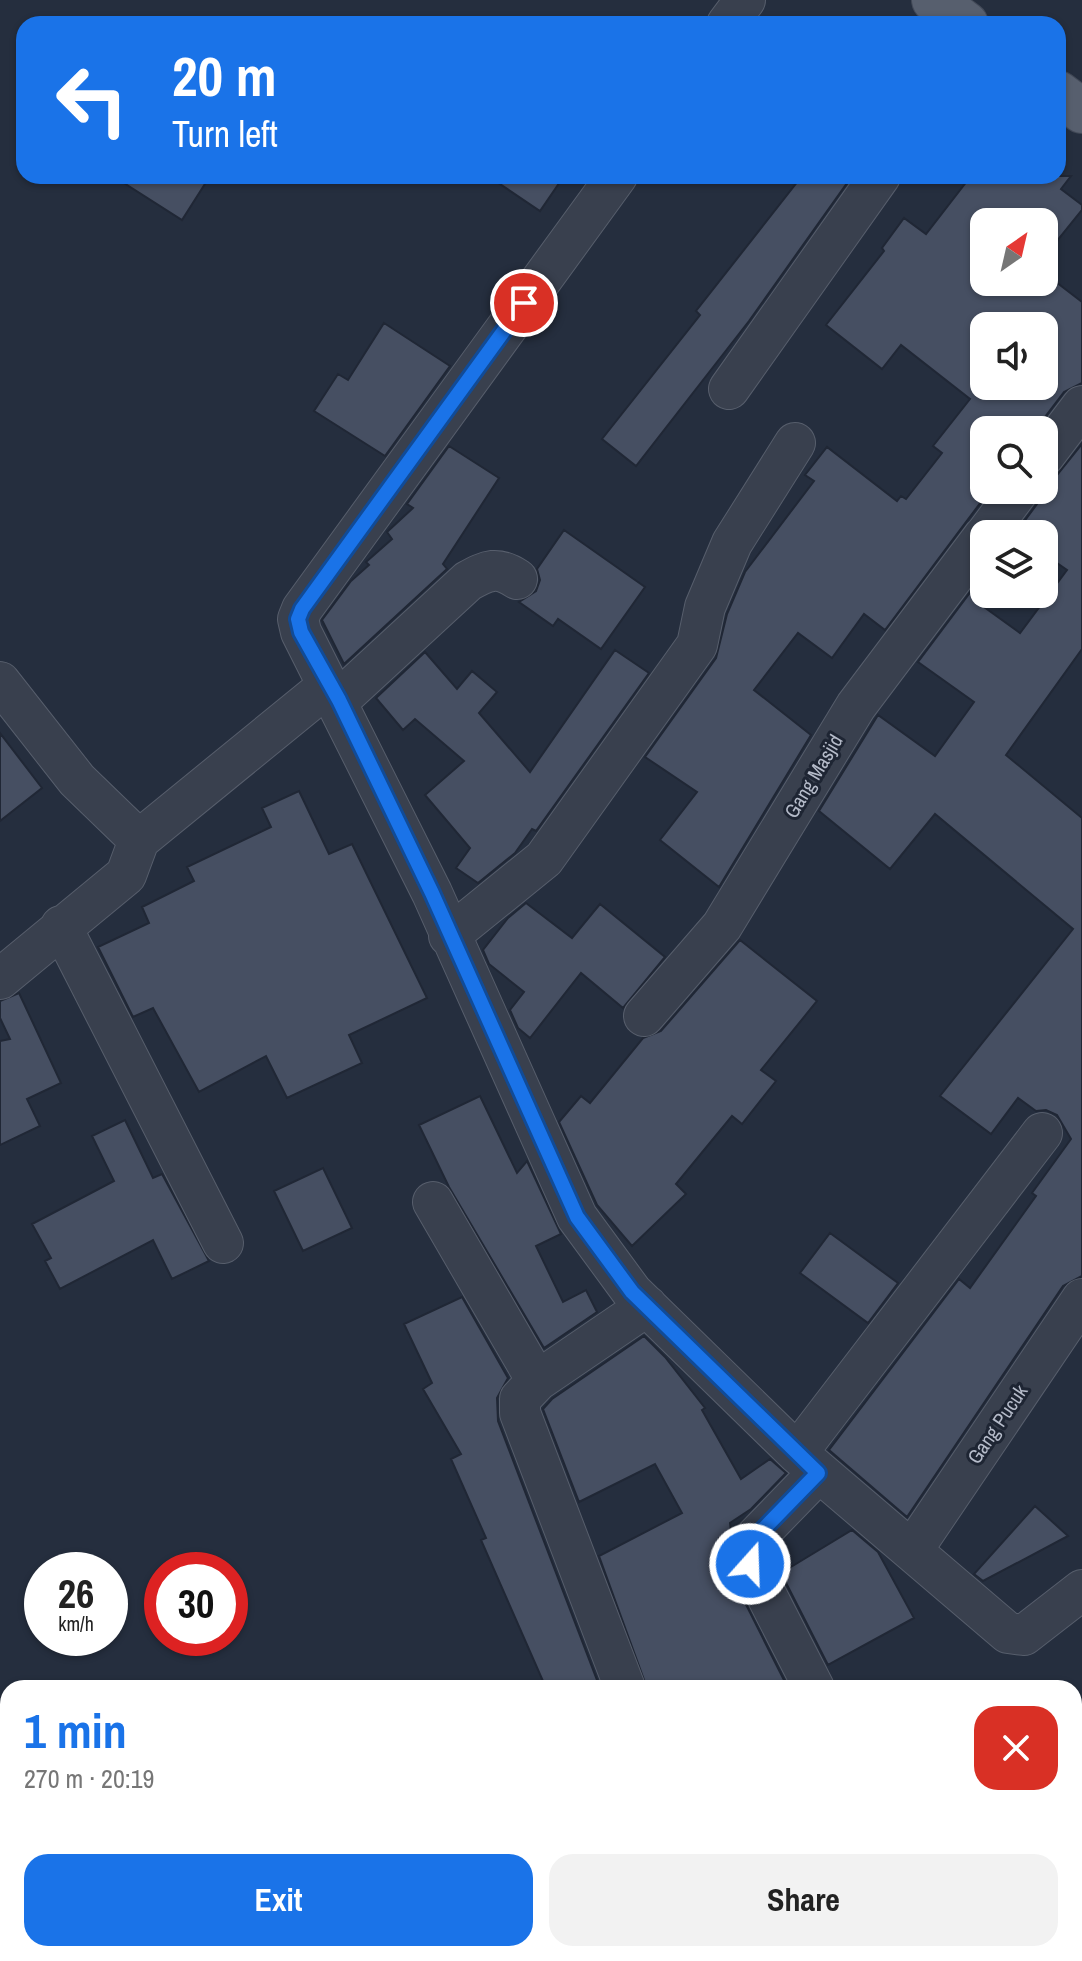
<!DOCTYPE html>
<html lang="en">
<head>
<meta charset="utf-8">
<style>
	body { margin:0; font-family:"Archivo Narrow",sans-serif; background:#f2f2f2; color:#222; height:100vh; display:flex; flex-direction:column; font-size:30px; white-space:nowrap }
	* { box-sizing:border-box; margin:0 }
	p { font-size:26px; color:#767676 }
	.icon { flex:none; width:44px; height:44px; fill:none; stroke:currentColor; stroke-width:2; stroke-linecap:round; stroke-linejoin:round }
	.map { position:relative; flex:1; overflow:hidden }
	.drawer { position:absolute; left:0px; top:1680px; width:1082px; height:282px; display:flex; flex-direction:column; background:#fff; border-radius:24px 24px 0 0; box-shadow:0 2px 6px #0004 }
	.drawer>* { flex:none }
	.guide { position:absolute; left:16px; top:16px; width:1050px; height:168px; border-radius:24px; box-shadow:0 2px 6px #0004; background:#1a73e8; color:#fff; overflow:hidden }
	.needle { width:52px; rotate:34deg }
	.buttons { position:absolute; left:970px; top:208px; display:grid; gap:16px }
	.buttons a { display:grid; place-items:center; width:88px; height:88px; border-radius:16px; background:#fff; box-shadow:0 2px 6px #0004; font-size:40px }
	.speed { position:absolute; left:24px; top:1552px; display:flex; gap:16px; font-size:40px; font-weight:700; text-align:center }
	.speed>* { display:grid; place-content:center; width:104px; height:104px; border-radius:50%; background:#fff; box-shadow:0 2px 6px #0004; line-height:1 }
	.speed small { font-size:20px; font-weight:400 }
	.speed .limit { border:12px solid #d22; background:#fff; color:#111 }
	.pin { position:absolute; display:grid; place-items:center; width:68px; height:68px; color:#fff; margin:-34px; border:4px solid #fff; border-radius:50%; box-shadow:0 2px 8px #0007 }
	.me { position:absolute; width:88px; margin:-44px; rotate:20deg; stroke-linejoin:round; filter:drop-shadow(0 0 6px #0008) }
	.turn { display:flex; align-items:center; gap:28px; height:168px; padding:0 24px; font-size:36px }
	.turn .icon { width:104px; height:104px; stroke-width:2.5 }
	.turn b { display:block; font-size:56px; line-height:68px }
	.round { display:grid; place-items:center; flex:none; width:84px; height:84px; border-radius:24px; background:#f2f2f2 }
	.headline { display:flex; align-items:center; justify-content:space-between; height:136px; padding:0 24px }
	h1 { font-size:48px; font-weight:700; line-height:60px; color:#1a73e8 }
	.primary-button { display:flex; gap:16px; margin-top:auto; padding:16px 24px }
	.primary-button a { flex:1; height:92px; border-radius:24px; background:#1a73e8; color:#fff; font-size:32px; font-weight:700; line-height:92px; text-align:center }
	.primary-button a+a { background:#f2f2f2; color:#222 }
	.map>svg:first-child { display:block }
	.building { fill:#464f62; stroke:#202735; stroke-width:2; fill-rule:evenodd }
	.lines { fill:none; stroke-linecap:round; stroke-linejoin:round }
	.minor-casing { stroke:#575e6c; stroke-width:42 }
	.major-casing { stroke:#424957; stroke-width:46 }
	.minor { stroke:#39404e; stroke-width:40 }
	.major { stroke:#575f6e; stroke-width:44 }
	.route-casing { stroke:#114b97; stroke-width:20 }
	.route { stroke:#1a73e8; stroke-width:14 }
	.labels { text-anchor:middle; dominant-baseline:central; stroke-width:6; stroke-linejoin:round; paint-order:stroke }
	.street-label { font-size:20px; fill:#b5bbc9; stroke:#1e2533 }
</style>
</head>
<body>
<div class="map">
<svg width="1082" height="1961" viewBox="0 0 1082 1961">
	<rect width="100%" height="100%" fill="#252e3e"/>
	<path class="building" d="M113,176h97l-28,44z
		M488,176h76l-24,35z
		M802,176h50l-103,145 -113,145 -34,-27 98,-124 -4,-4z
		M971,176h100l-10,13 21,16v5l-38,47v-35h-60v60h72l26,20v81l-18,9 -29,38h-51v60h6l-105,140 -21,-16 -32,44 -34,-25 -44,57 57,45 -92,152 -59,-47 37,-48 -52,-35 71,-99 11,-44 18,-42 69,-91 -9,-6 22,-28 70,54 4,-5 5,3 36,-46 -9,-7 37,-47 -69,-54 -19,24 -56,-44 58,-74 -2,-3 22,-30 22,16zM984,326h60v60h-60z
		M384,323l66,43 -65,90 -71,-45 24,-37 10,6z
		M1082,444v205l-76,106 76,63v458l-19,10 -156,231 -78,-67 130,-171 11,9 66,-92 -4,-3 39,-54 -14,-24 -11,-5 -10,1 -18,-13 -27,36 -51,-38 133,-167 -138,-115 -45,55 -71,-58 59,-96 57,41 39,-54 -56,-40 66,-88v33l36,26 47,-63 -23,-16v-20h-29l22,-30 5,-14h3z
		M449,446l50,32 -56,86 4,5 -103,95 -22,-44 29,-39 18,-16 -3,-3 26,-23 -5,-7 26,-24 -6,-4z
		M564,530l81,57 -44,62 -43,-30 -5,7 -34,-24 17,-11 4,-11 -3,-11z
		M615,650l34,23 -113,158 -4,-2 -17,24 -37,30 -22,-15 14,-20 -45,-53 39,-34 -49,-42 -12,11 -27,-32 49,-46 32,37 15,-18 25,21 -18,21 51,59z
		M0,733l42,55 -42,33z
		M299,791l30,63 23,-10 75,154 -78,37 13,28 -75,35 -21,-42 -67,36 -46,-84 -20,9 -35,-70 51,-24 -7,-16 52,-26 -7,-14 84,-40 -9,-19z
		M526,903l46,35 28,-34 65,53 -42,51 -42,-35 -51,65 -12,-10 -8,-18 14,-18 -35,-28 -6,-14 25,-32z
		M740,940l77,61 -56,69 15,11 -34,43 -10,-8 -56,68 10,10 -54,52 -35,-41 -38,-83 22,-26 9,7 53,-65 18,-7z
		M19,993l42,90 -34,16 13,27 -40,19v-104l10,-2 -10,-21v-17z
		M480,1096l37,77 10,-12 34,73 -25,12 27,56 23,-12 11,22 -53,36 -95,-161 -30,-62z
		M125,1120l28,58 9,-4 47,87 -37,18 -19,-39 -93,49 -15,-28 6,-3 -19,-34 82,-43 -22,-45z
		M323,1168l29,60 -49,23 -29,-60z
		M830,1233l68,50 -30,40 -68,-50z
		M462,1297l46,81 -11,20 1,23 102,267h-54l-65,-148 5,-2 -35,-79 10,-5 -38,-65 9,-6 -28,-59z
		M644,1336l21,21 40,51 -3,2 39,69 29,-20 16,14 -35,36 -21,14 1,8 -12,7 8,29 60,119 -3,2h-137l-48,-132 83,-43 -27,-49 -76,38 -36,-93 9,-10z
		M1035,1506l33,30 -85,45 -9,-7z
		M852,1530l26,22 36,66 -86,47 -47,-92z"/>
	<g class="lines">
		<g class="minor-casing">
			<path id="minor" d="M727,24l18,-24
				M617,176l-315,433 -4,10 3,13 131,261 145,324 55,75 165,161 211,180 16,2 58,-45
				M729,389l151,-213
				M1044,456l38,-50
				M986,534l33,-44
				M0,682l77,98 62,60
				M339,700l129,-119c20,-11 29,-15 49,-2
				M61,926l162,317
				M449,936l95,-77 153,-214 8,-38 27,-64 63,-100
				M0,979l126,-104 13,-35 190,-155
				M644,1016l78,-90 134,-220 128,-170
				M433,1202l104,179
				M797,1453l245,-320
				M913,1549l169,-250
				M625,1688l-105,-275v-14l17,-18 110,-75
				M814,1688l-67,-131 3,-14 68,-70
				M727,1954l3,7
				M912,1954l4,7"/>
		</g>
		<g class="major-casing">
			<path id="major" d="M934,0l32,24
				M1058,93l24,18"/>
		</g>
		<use href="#minor" class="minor"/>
		<use href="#major" class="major"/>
	</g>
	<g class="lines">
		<g class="route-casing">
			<path id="route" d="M524,303l-222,306 -4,10 3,13 38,68 93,193 145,324 55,75 186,181 -68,70v21"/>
		</g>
		<use href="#route" class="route"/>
	</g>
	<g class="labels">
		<g class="street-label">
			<text transform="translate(813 776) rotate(-59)">Gang Masjid</text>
			<text transform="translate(997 1424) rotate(-56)">Gang Pucuk</text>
		</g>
	</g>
</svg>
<div class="buttons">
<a><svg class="needle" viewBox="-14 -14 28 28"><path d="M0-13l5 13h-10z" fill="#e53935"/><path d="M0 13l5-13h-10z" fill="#767676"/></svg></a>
<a><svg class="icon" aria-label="sound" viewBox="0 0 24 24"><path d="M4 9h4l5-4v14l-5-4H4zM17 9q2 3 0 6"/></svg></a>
<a><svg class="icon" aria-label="search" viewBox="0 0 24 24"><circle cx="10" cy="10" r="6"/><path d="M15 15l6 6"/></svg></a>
<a><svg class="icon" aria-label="layers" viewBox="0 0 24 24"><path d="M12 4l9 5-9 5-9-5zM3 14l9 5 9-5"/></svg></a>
</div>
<div class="speed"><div>26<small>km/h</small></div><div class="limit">30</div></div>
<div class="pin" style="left:524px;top:303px;background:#d93025"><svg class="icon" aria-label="arrive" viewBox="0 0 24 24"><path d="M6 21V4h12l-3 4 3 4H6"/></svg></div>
<svg class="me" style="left:750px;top:1564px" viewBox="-20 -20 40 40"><circle r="17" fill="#1a73e8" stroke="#fff" stroke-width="3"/><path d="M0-11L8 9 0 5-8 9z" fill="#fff"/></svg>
<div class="guide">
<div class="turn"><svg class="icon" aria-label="left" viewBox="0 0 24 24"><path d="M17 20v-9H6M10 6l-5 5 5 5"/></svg><div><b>20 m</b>Turn left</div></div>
</div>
<section class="drawer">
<div class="headline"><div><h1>1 min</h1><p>270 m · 20:19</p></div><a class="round" style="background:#d93025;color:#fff"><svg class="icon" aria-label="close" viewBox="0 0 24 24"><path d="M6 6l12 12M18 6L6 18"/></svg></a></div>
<div class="primary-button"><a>Exit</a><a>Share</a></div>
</section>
</div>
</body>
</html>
